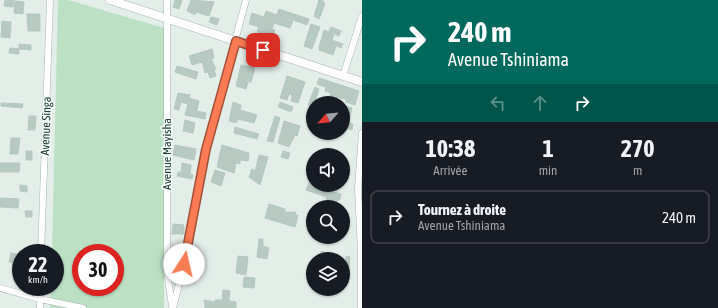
<!DOCTYPE html>
<html lang="fr">
<head>
<meta charset="utf-8">
<style>
	body { margin:0; font-family:"Asap Condensed",sans-serif; background:#20242c; color:#f1f3f6; height:100vh; display:flex; flex-direction:column; font-size:15px; white-space:nowrap }
	* { box-sizing:border-box; margin:0 }
	p { font-size:13px; color:#9ea1a6 }
	.icon { flex:none; width:22px; height:22px; fill:none; stroke:currentColor; stroke-width:2; stroke-linecap:round; stroke-linejoin:round }
	.map { position:relative; flex:1; overflow:hidden }
	.side { display:flex; flex-direction:column; background:#171b24; width:356px }
	.side>* { flex:none }
	.guide { background:#00695c; color:#fff; overflow:hidden }
	.needle { width:26px; rotate:243deg }
	.fabs { position:absolute; left:306px; top:96px; display:grid; gap:8px }
	.fabs a { display:grid; place-items:center; width:44px; height:44px; border-radius:50%; background:#171b24; box-shadow:0 1px 3px #0004; font-size:20px }
	.speed { position:absolute; left:12px; top:244px; display:flex; gap:8px; font-size:20px; font-weight:700; text-align:center }
	.speed>* { display:grid; place-content:center; width:52px; height:52px; border-radius:50%; background:#171b24; box-shadow:0 1px 3px #0004; line-height:1 }
	.speed small { font-size:10px; font-weight:400 }
	.speed .limit { border:6px solid #d22; background:#fff; color:#111 }
	.pin { position:absolute; display:grid; place-items:center; width:34px; height:34px; color:#fff; margin:-17px; border-radius:8px; box-shadow:0 2px 6px #0006 }
	.me { position:absolute; width:44px; margin:-22px; rotate:10deg; stroke-linejoin:round; filter:drop-shadow(0 0 3px #0008) }
	.turn { display:flex; align-items:center; gap:14px; height:84px; padding:0 20px; font-size:18px }
	.turn .icon { width:52px; height:52px; stroke-width:2.5 }
	.turn b { display:block; font-size:28px; line-height:34px }
	.lanes { display:flex; align-items:center; height:38px; padding:0 20px; background:#0003; justify-content:center; gap:20px; direction:ltr }
	.lanes .off { opacity:.35 }
	.eta { display:flex; justify-content:space-evenly; align-items:center; height:68px; text-align:center }
	.eta b { font-size:24px; font-weight:700; line-height:28px }
	ul { padding:0; list-style:none }
	li { display:flex; align-items:center; gap:12px; height:54px; margin:0 8px 6px; padding:0 12px; border:2px solid #363941; border-radius:8px }
	li div { flex:1 }
	li b { display:block; font-size:15px }
	li em { font-style:normal }
	main { display:flex; flex:1; min-height:0 }
	.map>svg:first-child { display:block }
	.green { fill:#bbe0c4; fill-rule:evenodd }
	.building { fill:#b8c9c2; stroke:#b5c8c0 }
	.lines { fill:none; stroke-linecap:round; stroke-linejoin:round }
	.minor-casing { stroke:#a5b6b0; stroke-width:7 }
	.tertiary-casing { stroke:#a5b6b0; stroke-width:9 }
	.minor { stroke:#fff; stroke-width:6 }
	.tertiary { stroke:#fff; stroke-width:8 }
	.route-casing { stroke:#a25037; stroke-width:10 }
	.route { stroke:#fa7b54; stroke-width:7 }
	.labels { text-anchor:middle; dominant-baseline:central; stroke-width:3.5; stroke-linejoin:round; paint-order:stroke }
	.street-label { font-size:12px; fill:#214038; stroke:#f4faf7 }
</style>
</head>
<body>
<main>
<div class="map">
<svg width="362" height="308" viewBox="0 0 362 308">
	<rect width="100%" height="100%" fill="#e3eee9"/>
	<path class="green" d="M58,0h10l96,28v280h-114l1,-21h4v-34h-3zM81,253h34v34h-34z"/>
	<path class="building" d="M5,0h9l-1,7 -9,-1z
		M175,0h7l-3,9 -6,-2z
		M191,0l23,2 -5,14 -13,-4 -1,3 -8,-4z
		M319,0l4,1 2,3 -6,15 -5,-3z
		M15,1l9,1 -1,12 -9,-1z
		M279,9l30,10 -2,6 -30,-11z
		M266,11l27,10 -3,7 -16,-5 -2,6 3,1 -3,6 -15,-4 2,-5 -10,-3 3,-11 12,4z
		M27,14h13v17h-12z
		M211,17l8,2 -2,6 -8,-3z
		M2,21l9,1 -1,16 -9,-1z
		M311,24l9,3 -8,22 -8,-3z
		M331,27l10,4 -2,5 -5,-2 -2,6 11,4 -2,4 -5,-2 -3,9 -14,-5v-3l5,-17 5,2z
		M19,44l12,1v5l-12,-1z
		M10,48l9,1v5l-10,-1z
		M212,49l2,9 -3,1 5,10h-2l2,7 -6,2 -2,-6 -3,1 -3,-11 -10,3 -3,-9z
		M241,65l14,3 -4,14h-3l-2,7 -10,-3z
		M177,66l21,6 -2,7 -21,-7z
		M287,76l18,6 -7,21 -7,-2 1,-6 -3,-1 -2,6 -7,-2z
		M319,78l40,13 -4,14 -9,-3v-3l-16,-3 1,-3 -6,-2 1,-4 -9,-3z
		M315,87l4,2 -3,10 2,1 -1,3h-4v4l-5,-2z
		M178,93l12,2 -1,3 10,3 -2,10 9,2 -1,6 -20,-4 3,-11 -7,-2 -2,8 -5,-1z
		M233,102l8,3 -1,5 17,5 -3,8 -16,-4 -2,4 -7,-2z
		M280,102l13,5 -2,5 -13,-5z
		M1,103l22,1 -1,4 -21,-2z
		M345,106l7,2 -4,15 5,1 -1,6 -9,-3z
		M29,116h7l-1,14h-7z
		M275,116l5,2 -7,24 -6,-1z
		M185,120l10,3 -2,10 -10,-2z
		M284,121l16,5 -3,10 -2,-1 -6,12 -11,-4z
		M235,127l24,7 -2,5 -23,-6z
		M11,138h9l-2,16h-8z
		M175,145l21,4 -2,11 -21,-5z
		M222,145l27,8 -1,8 -8,-1v4l-4,-1 -2,10 -17,-6z
		M26,151h6v9h-6z
		M283,151l7,2 -2,6 -7,-2z
		M259,155l9,2 -8,28 -11,-8 3,-8 3,2z
		M0,163h20l-1,9h-19z
		M182,163l9,2 -1,9 3,1 -1,4 -15,-3 1,-4h3z
		M215,170l10,3 -4,13 -10,-4z
		M309,183l4,2h17l-4,12 -20,-7z
		M20,185l7,1v6l-7,-1z
		M329,191l12,3 -1,6 -2,-1 -1,3 -11,-3z
		M0,198l19,1 -1,9 -18,-1z
		M269,204l16,5v3h11l-1,3h3l-3,12 -30,-9z
		M25,211h7v6h-6z
		M173,224l11,1v9h-12z
		M259,239h4v7l6,2 -2,11 -10,-2z
		M321,251l7,3 -1,3 4,2h-11z
		M11,253l10,2 -3,10 -9,-3z
		M238,256l10,1 -2,18 -10,-2z
		M346,256l4,1 -1,10h-4z
		M244,277l11,1 -1,10 -11,-1z
		M223,290l7,1 -1,10 7,1v6h-31l-1,-8 11,2v-2h7z"/>
	<g class="lines">
		<g class="minor-casing">
			<path id="minor" d="M167,0v272l5,34
				M343,76l19,-60
				M41,253l9,-253
				M0,288l40,11 43,9
				M40,308v-21
				M173,308l11,-44 22,-115 40,-149
				M361,308v-56l-3,-64 4,-55"/>
		</g>
		<g class="tertiary-casing">
			<path id="tertiary" d="M110,0l252,82"/>
		</g>
		<use href="#minor" class="minor"/>
		<use href="#tertiary" class="tertiary"/>
	</g>
	<g class="lines">
		<g class="route-casing">
			<path id="route" d="M184,264l22,-115 30,-108 27,9"/>
		</g>
		<use href="#route" class="route"/>
	</g>
	<g class="labels">
		<g class="street-label">
			<text transform="translate(46 126) rotate(-88)">Avenue Singa</text>
			<text transform="translate(167 154) rotate(-90)">Avenue Mayisha</text>
		</g>
	</g>
</svg>
<div class="fabs">
<a><svg class="needle" viewBox="-14 -14 28 28"><path d="M0-13l5 13h-10z" fill="#e53935"/><path d="M0 13l5-13h-10z" fill="#9ea1a6"/></svg></a>
<a><svg class="icon" aria-label="sound" viewBox="0 0 24 24"><path d="M4 9h4l5-4v14l-5-4H4zM17 9q2 3 0 6"/></svg></a>
<a><svg class="icon" aria-label="search" viewBox="0 0 24 24"><circle cx="10" cy="10" r="6"/><path d="M15 15l6 6"/></svg></a>
<a><svg class="icon" aria-label="layers" viewBox="0 0 24 24"><path d="M12 4l9 5-9 5-9-5zM3 14l9 5 9-5"/></svg></a>
</div>
<div class="speed"><div>22<small>km/h</small></div><div class="limit">30</div></div>
<div class="pin" style="left:263px;top:50px;background:#d93025"><svg class="icon" aria-label="arrive" viewBox="0 0 24 24"><path d="M6 21V4h12l-3 4 3 4H6"/></svg></div>
<svg class="me" style="left:184px;top:264px" viewBox="-20 -20 40 40"><circle r="19" fill="#fff"/><path d="M0-13L10 11 0 6-10 11z" fill="#fa7b54"/></svg>
</div>
<section class="side">
<div class="guide">
<div class="turn"><svg class="icon" aria-label="right" viewBox="0 0 24 24"><path d="M7 20v-9h11M14 6l5 5-5 5"/></svg><div><b>240 m</b>Avenue Tshiniama</div></div>
<div class="lanes"><svg class="icon off" aria-label="left" viewBox="0 0 24 24"><path d="M17 20v-9H6M10 6l-5 5 5 5"/></svg><svg class="icon off" aria-label="ahead" viewBox="0 0 24 24"><path d="M12 20V5M6 11l6-6 6 6"/></svg><svg class="icon" aria-label="right" viewBox="0 0 24 24"><path d="M7 20v-9h11M14 6l5 5-5 5"/></svg></div>
</div>
<div class="eta">
<div><b>10:38</b><p>Arrivée</p></div>
<div><b>1</b><p>min</p></div>
<div><b>270</b><p>m</p></div>
</div>
<ul>
<li><svg class="icon" aria-label="right" viewBox="0 0 24 24"><path d="M7 20v-9h11M14 6l5 5-5 5"/></svg><div><b>Tournez à droite</b><p>Avenue Tshiniama</p></div><em>240 m</em></li>
</ul>
</section>
</main>
</body>
</html>
